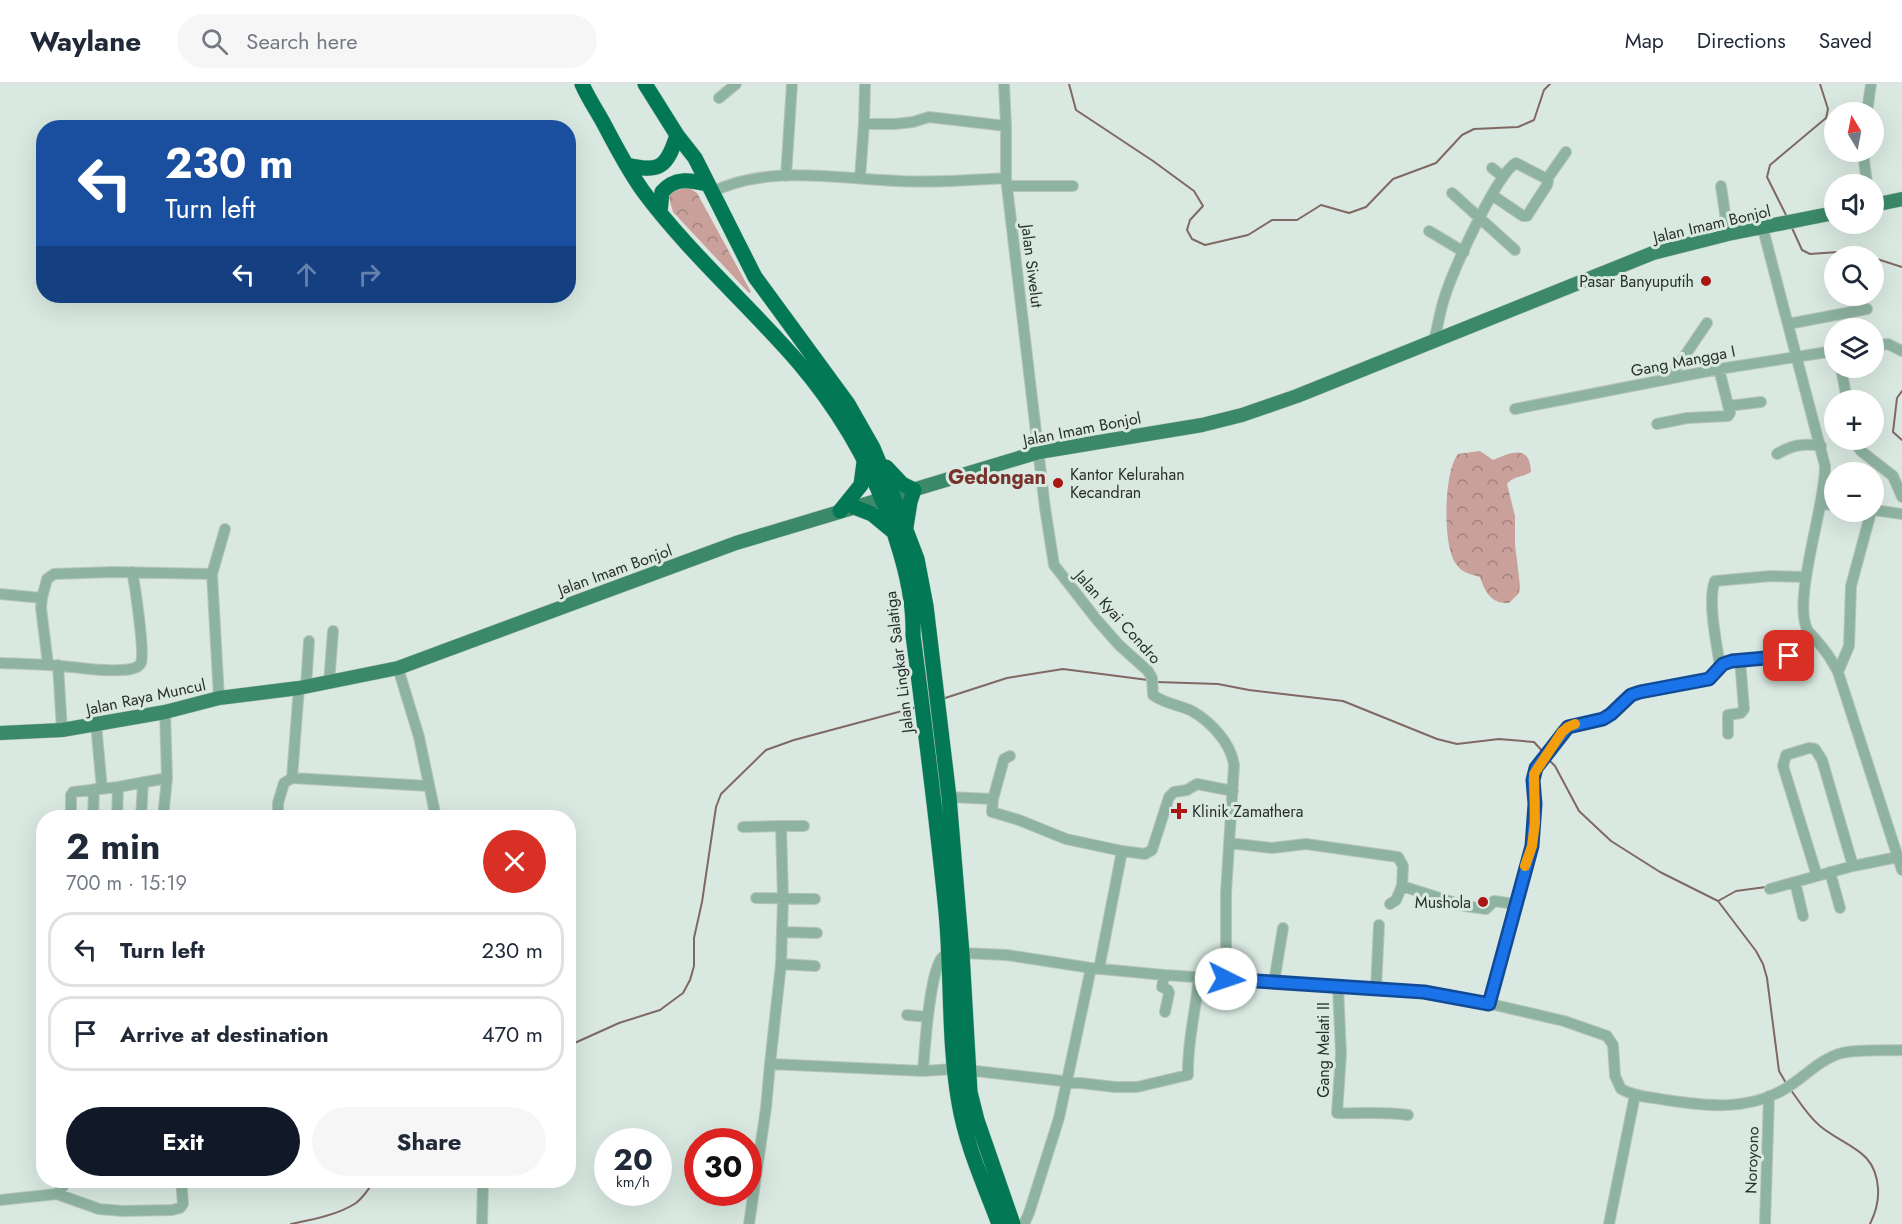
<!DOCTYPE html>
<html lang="en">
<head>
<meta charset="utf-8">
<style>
	body { margin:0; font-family:Jost,sans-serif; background:#f6f6f7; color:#1f2937; height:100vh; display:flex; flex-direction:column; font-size:22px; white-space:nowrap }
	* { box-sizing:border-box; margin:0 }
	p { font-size:20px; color:#747a83 }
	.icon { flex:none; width:33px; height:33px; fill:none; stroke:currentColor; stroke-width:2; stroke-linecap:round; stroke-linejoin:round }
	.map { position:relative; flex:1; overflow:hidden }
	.drawer { position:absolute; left:36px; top:726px; width:540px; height:378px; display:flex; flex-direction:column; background:#fff; border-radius:24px; box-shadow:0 6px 24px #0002 }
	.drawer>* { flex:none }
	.hud { position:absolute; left:36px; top:36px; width:540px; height:183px; border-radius:24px; box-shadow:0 6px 24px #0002; background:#1a4fa0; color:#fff; overflow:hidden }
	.needle { width:39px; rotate:350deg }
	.controls { position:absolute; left:1824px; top:18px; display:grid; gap:12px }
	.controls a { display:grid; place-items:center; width:60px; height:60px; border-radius:50%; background:#fff; box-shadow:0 6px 24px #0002; font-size:30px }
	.speed { position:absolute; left:594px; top:1044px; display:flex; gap:12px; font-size:30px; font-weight:700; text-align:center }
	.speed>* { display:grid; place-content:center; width:78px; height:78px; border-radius:50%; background:#fff; box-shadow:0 6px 24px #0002; line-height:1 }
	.speed small { font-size:15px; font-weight:400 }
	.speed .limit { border:9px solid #d22; background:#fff; color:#111 }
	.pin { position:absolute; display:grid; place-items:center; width:51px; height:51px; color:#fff; margin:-26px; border-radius:12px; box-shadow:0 3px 9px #0006 }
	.me { position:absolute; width:66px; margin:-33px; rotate:94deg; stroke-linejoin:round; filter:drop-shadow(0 0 4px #0008) }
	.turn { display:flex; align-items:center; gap:21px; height:126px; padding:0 30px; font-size:27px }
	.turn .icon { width:78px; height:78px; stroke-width:2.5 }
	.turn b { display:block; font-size:42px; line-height:51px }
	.lanes { display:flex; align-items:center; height:57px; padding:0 30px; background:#0003; justify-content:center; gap:30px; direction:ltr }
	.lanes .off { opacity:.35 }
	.round { display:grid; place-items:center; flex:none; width:63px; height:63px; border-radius:32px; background:#f6f6f7 }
	.overview { display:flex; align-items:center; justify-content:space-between; height:102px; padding:0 30px }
	h1 { font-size:36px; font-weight:700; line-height:45px }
	.cta { display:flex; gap:12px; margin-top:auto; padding:12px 30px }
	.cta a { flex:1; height:69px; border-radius:36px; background:#111827; color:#fff; font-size:24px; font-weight:700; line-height:69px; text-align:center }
	.cta a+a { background:#f6f6f7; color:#1f2937 }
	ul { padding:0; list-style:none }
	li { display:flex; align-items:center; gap:18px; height:75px; margin:0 12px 9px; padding:0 18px; border:3px solid #e0e1e3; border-radius:24px }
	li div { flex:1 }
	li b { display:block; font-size:22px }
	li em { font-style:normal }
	header { display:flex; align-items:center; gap:36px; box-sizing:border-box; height:84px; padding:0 30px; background:#fff; border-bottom:2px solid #e0e1e3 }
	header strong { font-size:28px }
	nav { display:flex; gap:33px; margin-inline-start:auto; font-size:21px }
	.search { width:420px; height:54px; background:#f6f6f7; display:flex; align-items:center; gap:15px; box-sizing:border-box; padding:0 21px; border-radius:33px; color:#747a83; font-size:22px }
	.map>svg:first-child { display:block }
	.forest { fill:url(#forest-crowns) }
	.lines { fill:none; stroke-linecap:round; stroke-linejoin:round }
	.stream { stroke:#806863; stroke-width:2 }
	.minor-casing { stroke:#b6c4bd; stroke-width:12 }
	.major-casing { stroke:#b6c4bd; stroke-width:15 }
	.highway-casing { stroke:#b6c4bd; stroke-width:16 }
	.minor { stroke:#8eb4a1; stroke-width:10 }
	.major { stroke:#3b8968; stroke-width:14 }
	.highway { stroke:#027954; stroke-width:15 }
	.route-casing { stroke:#114b97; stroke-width:15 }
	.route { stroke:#1a73e8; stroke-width:10 }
	.slow { stroke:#f59e0b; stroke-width:10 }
	.poi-dot { fill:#a91613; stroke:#d9e9e1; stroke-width:2 }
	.labels { text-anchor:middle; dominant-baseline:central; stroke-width:6; stroke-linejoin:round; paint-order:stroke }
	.street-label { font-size:16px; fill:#29302c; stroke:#d9e9e1 }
	.poi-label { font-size:16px; fill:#29302c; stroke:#d9e9e1; text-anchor:end }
	.quarter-label { font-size:20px; font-weight:bold; fill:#78322b; stroke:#d9e9e1 }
</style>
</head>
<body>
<header>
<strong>Waylane</strong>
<div class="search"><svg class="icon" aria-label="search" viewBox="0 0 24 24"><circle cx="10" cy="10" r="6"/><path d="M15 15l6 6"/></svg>Search here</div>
<nav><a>Map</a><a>Directions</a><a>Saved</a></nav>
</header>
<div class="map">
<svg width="1902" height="1140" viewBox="0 0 1902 1140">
	<defs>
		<pattern id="forest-crowns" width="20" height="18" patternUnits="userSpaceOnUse" patternTransform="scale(1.5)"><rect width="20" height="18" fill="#c9a09a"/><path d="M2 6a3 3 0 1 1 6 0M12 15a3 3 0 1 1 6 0" fill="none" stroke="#a3837e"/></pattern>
	</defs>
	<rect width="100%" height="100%" fill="#d9e9e1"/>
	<path class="forest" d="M688,103l9,6 54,99 -2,1 -76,-81 -4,-14 2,-6 7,-4z
		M1480,367l13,9c16,-7 37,-17 38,12 -8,5 -18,4 -24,12l8,32v28l5,42 -1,7 -10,10c-18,1 -24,-11 -29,-26 -10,-3 -18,-4 -24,-13 -14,-19 -12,-93 2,-110z"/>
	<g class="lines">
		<path class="stream" d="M1069,0l7,26 77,51 41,30 9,15 -13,14 -3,10 5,9 13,6 43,-10 24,-15h25l24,-15 28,8 17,-6 27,-28 43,-16 26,-28 12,-6 44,-2 16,-7 10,-30 6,-6
			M1787,133l-20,-40 3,-12 56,-47 2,-9 -8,-25
			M1792,144l10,22 8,4 42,-3 17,5
			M1874,174l28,9
			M1902,307l-5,7 -4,34 9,8
			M1156,598l62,2 31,6 94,11 94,38 20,5 42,-5 35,3 10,11
			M942,615l65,-21 56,-9 85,11
			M1549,676l6,6 24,45 32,30 49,31 58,29 38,50 7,13 4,14 12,93 7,12
			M1718,817l18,-10 30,-4
			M568,962l51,-23 41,-13 23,-17 7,-13 4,-14v-28l8,-36 14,-95 5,-13 45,-44 28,-10 123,-33
			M1791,1006c9,13 17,26 29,36 27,22 55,23 58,62 1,13 -2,24 -8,36
			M291,1140c20,-4 47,-9 65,-21 8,-6 13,-15 19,-23"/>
		<g class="minor-casing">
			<path id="minor" d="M1004,0l2,42v52l39,330 9,57 43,55 22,25 29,26 4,7 1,17c12,9 27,10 39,16 19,11 39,32 42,54l-8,128v86
				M719,14l17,-14
				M1867,28l4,-28
				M864,40h31l18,-2 16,-5 77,9
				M1863,68l4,32
				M1492,84l11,9
				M786,92l6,-92
				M860,94l4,-54 1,-40
				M1007,102h66
				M1721,102l7,48
				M712,108c57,-28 126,-13 187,-11 36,2 72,-1 107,-3
				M1452,109l63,57
				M1492,111l31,21h4l20,-31 1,-4 -1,-2 19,-27
				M1763,145l62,237c1,38 -34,136 -17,165 2,3 7,7 9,10 9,10 15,19 21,31l64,198
				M1429,147l35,21
				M1788,240l79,-15
				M1434,257c4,-15 6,-31 11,-45 8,-25 52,-123 71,-133l31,16
				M1874,262l14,-2 14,7
				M1841,284l6,32
				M1669,295l38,-56
				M1728,322l33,-4
				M1515,325l204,-40 115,-18
				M1657,340l30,-6 41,-2 2,-3 -11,-44
				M1853,356l8,11 32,25 9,21
				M1777,370c15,-9 26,-11 44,-8
				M1822,420l12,1
				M1874,426l28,4
				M0,510l42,4 5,-19 7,-5 59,-2 99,2
				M42,514l-1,10 7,56
				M0,579c20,1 40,1 60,3 19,1 40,6 60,4 6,0 18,-1 21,-7 4,-9 -6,-78 -9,-91
				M58,581l4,65
				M1720,582c-3,-20 -13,-66 -5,-85l56,-5 35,1
				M398,584l21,69 17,81
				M1838,588l11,-26 2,-60 20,-74
				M329,599l4,-52
				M306,603l3,-46
				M219,614l-7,-124 13,-45
				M96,640l6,65
				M1728,650v-19l13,-2 3,-4 -4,-49
				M1010,672l-6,3 -11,40 -1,13 27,8 47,19 56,12
				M292,694l137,8
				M949,713l44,2
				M71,734v-23l2,-3 45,-5 49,-9
				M93,734l1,-29
				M117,734l1,-31
				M141,734l2,-36
				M163,734l4,-40 -2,-66
				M278,734v-15l6,-20 8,-5 7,-90
				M781,742h23
				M743,743l38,-1 2,73 -2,65 -11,100
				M1229,759l43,5 34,-4 92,13 5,9 -1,20 63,20 21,3 8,-8 21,3
				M1830,788l10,36
				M1817,792l-34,-110 3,-11 23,-7 6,1 7,11 31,106
				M1795,798l8,34
				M1770,805l83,-23 45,-9
				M756,814l59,1
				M1390,820l6,-4 6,-14
				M782,848l35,1
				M962,869l45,2 84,13 73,7 259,17 46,7 95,22 43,15 6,9 2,31 6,13c14,8 30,8 45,11 40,6 80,11 117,-10 20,-11 36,-31 59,-37 19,-4 41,-2 60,-3
				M781,880l34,2
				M1099,885l23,-118 23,3 7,-4 17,-53 5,-5 13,-2 10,-6 36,7
				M1164,891l-2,12 6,3 1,3 -4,19
				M1274,898l9,-54
				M1338,903l3,67 -4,59c24,1 47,-2 71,2
				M1376,905l3,-64
				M1489,920l43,-158 3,-42 -1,-30 28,-43c12,-10 27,-5 40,-11 15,-7 22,-22 38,-28l62,-11 13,-7 8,-10 9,-3 64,-7 9,-8 3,-15
				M907,931l21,2
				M967,986l148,17h22l51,-12c-1,-33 8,-65 11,-98
				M923,987c2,-25 6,-93 18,-112 3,-4 4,-4 8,-5
				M57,1110l11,-14
				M0,1116l57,-6 42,15 24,2 49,-1 8,-2 3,-4 -2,-24
				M482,1140l1,-44
				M749,1140l17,-116 4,-44 153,7 31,-2
				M1024,1140l5,-11 30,-95 32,-150
				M1609,1140l26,-129
				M1765,1140l4,-128"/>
		</g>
		<g class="major-casing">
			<path id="major" d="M1874,121l28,-6
				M0,649l62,-3 103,-18 54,-14 80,-10 99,-20 338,-125 303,-91 163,-27 40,-10 55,-19 356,-143 75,-19 106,-21"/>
		</g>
		<g class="highway-casing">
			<path id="highway" d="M582,0c6,14 15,27 22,40 12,23 24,46 39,67 46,62 106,114 156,172 44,52 79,114 98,179 10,31 17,61 16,93 12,93 24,184 33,277 6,63 2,129 13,191 7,42 25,81 40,121
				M645,0l32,51 18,23 60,119 93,127 25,44 20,48 24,63 9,47 23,191 13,156 8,139 7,28 36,104
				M627,81c33,8 40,2 50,-30
				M660,128l2,-20c13,-15 27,-12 45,-8
				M886,383l16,17 12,6 -4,12 -4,25
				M854,423l18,7 23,19
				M840,427l21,-26 3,-23"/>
		</g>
		<use href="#minor" class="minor"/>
		<use href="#major" class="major"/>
		<use href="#highway" class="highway"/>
	</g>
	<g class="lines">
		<g class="route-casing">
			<path id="route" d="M1226,895l198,13 65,12 43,-158 3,-42 -2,-24 3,-12 32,-41 35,-8 8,-5 20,-19 9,-3 69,-13 14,-15 9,-3 57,-5"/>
		</g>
		<use href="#route" class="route"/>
		<path class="slow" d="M1525,782l7,-20 3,-23 -1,-49 28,-42 6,-5 7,-3"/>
	</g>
	<g class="poi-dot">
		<circle cx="1706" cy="197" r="6"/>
		<circle cx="1058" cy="399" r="6"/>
		<path d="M1176 718h6v6h6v6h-6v6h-6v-6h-6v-6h6z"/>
		<circle cx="1483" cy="818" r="6"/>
	</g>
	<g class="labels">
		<g class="street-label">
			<text transform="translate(1712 140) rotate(-13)">Jalan Imam Bonjol</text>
			<text transform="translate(1032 182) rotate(83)">Jalan Siwelut</text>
			<text transform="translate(1683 277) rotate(-11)">Gang Mangga I</text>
			<text transform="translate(1082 345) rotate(-11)">Jalan Imam Bonjol</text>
			<text transform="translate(615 486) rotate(-20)">Jalan Imam Bonjol</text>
			<text transform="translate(1118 533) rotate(48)">Jalan Kyai Condro</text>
			<text transform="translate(899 578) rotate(-97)">Jalan Lingkar Salatiga</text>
			<text transform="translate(146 613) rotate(-12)">Jalan Raya Muncul</text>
			<text transform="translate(1323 966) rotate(-90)">Gang Melati II</text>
			<text transform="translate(1752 1076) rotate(-88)">Noroyono</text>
		</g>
		<g class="poi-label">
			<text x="1694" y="197">Pasar Banyuputih</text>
			<text x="1070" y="390" text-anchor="start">Kantor Kelurahan<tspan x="1070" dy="18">Kecandran</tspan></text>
			<text x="1192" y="727" text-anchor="start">Klinik Zamathera</text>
			<text x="1471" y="818">Mushola</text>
		</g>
		<g class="quarter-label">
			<text x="997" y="393">Gedongan</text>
		</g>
	</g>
</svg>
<div class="controls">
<a><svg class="needle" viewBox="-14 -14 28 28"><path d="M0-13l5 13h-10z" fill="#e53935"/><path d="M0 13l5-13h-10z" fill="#747a83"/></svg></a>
<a><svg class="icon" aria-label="sound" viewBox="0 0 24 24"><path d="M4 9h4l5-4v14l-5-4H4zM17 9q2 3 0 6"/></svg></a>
<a><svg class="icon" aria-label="search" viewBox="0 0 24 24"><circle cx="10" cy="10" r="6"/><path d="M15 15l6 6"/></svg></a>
<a><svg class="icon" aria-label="layers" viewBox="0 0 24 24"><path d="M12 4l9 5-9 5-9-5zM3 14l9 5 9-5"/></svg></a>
<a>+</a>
<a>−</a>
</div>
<div class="speed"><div>20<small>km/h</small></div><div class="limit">30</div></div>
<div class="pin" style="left:1789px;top:572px;background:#d93025"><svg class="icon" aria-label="arrive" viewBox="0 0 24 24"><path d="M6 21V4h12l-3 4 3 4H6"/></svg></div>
<svg class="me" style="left:1226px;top:895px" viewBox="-20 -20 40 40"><circle r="19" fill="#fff"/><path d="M0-13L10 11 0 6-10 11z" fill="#1a73e8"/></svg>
<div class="hud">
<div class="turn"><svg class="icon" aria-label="left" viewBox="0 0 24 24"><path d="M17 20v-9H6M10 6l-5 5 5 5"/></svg><div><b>230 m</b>Turn left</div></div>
<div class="lanes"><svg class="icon" aria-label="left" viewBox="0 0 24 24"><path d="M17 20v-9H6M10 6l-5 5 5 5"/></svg><svg class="icon off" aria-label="ahead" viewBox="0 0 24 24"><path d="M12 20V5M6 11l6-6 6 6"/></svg><svg class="icon off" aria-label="right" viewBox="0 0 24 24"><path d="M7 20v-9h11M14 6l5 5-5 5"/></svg></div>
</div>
<section class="drawer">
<div class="overview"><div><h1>2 min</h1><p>700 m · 15:19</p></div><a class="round" style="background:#d93025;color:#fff"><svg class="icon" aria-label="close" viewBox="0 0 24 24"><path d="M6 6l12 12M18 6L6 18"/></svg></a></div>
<ul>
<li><svg class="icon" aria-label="left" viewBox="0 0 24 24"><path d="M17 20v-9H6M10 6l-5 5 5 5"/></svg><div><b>Turn left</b></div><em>230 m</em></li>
<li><svg class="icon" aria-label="arrive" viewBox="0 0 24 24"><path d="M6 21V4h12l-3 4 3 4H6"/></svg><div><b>Arrive at destination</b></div><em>470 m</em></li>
</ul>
<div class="cta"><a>Exit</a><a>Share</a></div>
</section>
</div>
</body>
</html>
